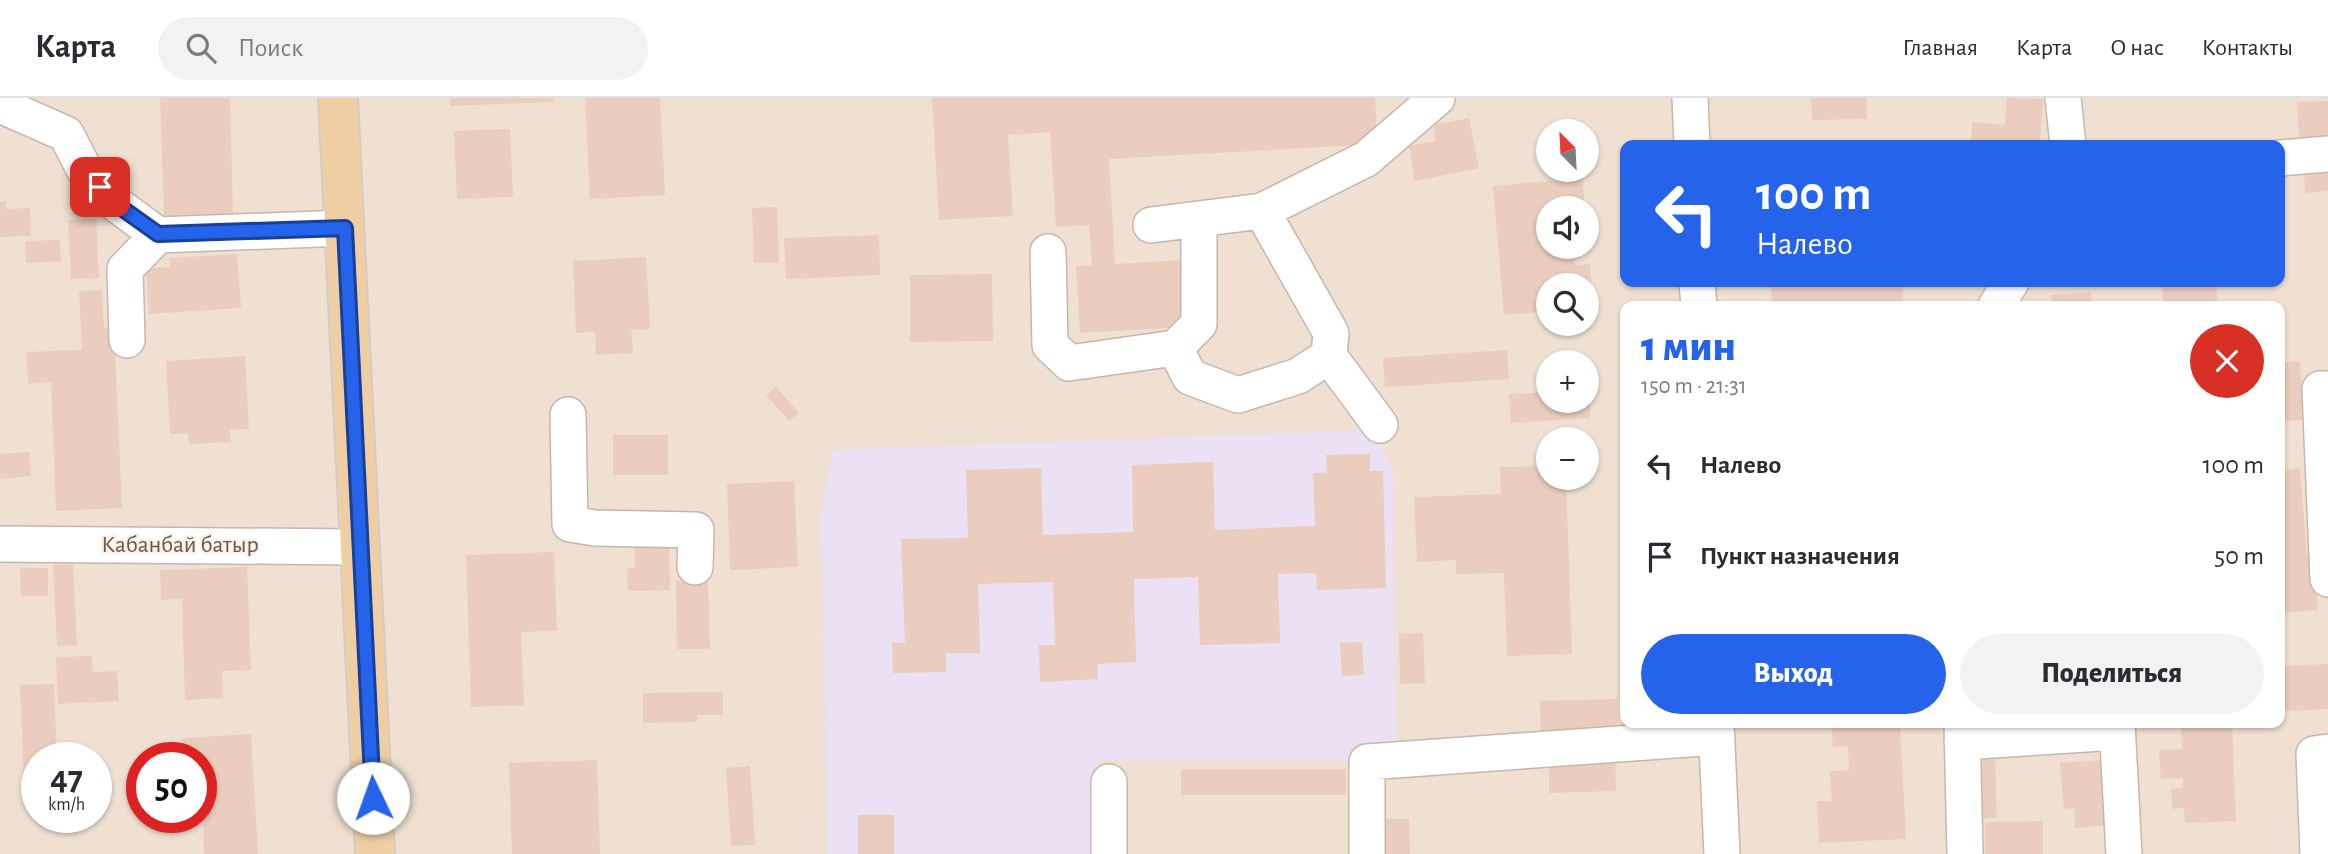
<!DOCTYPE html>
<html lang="ru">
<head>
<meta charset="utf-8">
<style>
	body { margin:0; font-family:"Alegreya Sans",sans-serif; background:#f2f2f3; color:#2b2b33; height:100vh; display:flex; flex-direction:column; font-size:26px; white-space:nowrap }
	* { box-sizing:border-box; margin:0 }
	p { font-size:23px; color:#7c7c81 }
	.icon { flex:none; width:38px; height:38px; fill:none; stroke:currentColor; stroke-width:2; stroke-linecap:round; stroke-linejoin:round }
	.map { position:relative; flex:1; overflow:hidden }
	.details { position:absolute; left:1620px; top:203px; width:665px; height:427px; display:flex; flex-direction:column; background:#fff; border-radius:14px; box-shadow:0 2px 5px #0004 }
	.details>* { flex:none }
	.hud { position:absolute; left:1620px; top:42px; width:665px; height:147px; border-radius:14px; box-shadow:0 2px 5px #0004; background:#2563eb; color:#fff; overflow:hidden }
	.needle { width:46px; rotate:336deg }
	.fabs { position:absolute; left:1536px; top:21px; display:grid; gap:14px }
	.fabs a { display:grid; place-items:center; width:63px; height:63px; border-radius:50%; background:#fff; box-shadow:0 2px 5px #0004; font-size:35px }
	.speed { position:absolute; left:21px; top:644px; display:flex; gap:14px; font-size:35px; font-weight:700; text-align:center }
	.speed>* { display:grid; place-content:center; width:91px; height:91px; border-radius:50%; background:#fff; box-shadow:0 2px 5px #0004; line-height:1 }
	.speed small { font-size:18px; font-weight:400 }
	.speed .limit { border:10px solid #d22; background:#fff; color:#111 }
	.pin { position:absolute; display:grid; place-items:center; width:60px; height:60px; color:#fff; margin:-30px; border-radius:14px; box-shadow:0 4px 10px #0006 }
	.me { position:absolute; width:77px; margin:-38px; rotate:357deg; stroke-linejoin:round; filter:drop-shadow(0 0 5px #0008) }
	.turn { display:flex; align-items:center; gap:24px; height:147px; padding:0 21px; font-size:32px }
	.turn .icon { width:91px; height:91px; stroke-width:2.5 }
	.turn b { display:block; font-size:49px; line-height:60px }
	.round { display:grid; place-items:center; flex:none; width:74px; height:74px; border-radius:37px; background:#f2f2f3 }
	.headline { display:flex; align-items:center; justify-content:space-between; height:119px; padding:0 21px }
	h1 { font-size:42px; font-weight:800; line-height:52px; color:#2563eb }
	.primary-button { display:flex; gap:14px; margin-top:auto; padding:14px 21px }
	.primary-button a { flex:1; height:80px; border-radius:42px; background:#2563eb; color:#fff; font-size:28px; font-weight:800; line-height:80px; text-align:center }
	.primary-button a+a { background:#f2f2f3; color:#2b2b33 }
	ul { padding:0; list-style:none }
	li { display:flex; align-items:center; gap:21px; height:91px; padding:0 21px }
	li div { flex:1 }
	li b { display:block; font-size:26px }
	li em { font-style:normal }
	header { display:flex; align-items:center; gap:42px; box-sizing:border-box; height:98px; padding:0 35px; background:#fff; border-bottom:2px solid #e1e1e2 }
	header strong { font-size:33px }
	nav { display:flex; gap:38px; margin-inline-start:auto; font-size:24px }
	.search { width:490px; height:63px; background:#f2f2f3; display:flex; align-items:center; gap:18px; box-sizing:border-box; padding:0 24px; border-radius:38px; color:#7c7c81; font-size:26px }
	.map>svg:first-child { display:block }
	.residential { fill:#efe0d2; fill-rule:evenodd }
	.education { fill:#ebe0f4 }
	.building { fill:#eacdbe }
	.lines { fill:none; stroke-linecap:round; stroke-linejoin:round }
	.minor-casing { stroke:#c7b6ac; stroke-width:38 }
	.major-casing { stroke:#d3ccca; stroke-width:42 }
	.minor { stroke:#fff; stroke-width:35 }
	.major { stroke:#efcea4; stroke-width:38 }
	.route-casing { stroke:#184099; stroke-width:18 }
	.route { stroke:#2563eb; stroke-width:12 }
	.labels { text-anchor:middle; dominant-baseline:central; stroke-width:5; stroke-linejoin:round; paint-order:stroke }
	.street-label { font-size:24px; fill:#6c564d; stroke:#fcf3e8 }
</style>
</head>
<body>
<header>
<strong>Карта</strong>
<div class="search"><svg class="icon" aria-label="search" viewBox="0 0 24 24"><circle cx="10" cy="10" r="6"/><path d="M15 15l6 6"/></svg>Поиск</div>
<nav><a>Главная</a><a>Карта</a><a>О нас</a><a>Контакты</a></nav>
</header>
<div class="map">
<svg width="2328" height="756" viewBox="0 0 2328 756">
	<rect width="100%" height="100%" fill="#f8efe3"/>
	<path class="residential" d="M0,0h2328v756h-2328zM1549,33h38v39h-38zM1626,47h654v137h-654zM1549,110h38v39h-38zM1549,187h38v39h-38zM1626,208h654v417h-654zM1549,264h38v39h-38zM1549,341h38v39h-38zM37,660h59v59h-59zM142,660h59v59h-59z"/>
	<path class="education" d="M1373,332l20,40 3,273 -47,3 -1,14h-250l1,94h-271l-8,-340 13,-64z"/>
	<path class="building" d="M160,0h70l3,115 -69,3z
		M450,0h103v4l-103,4z
		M585,0h75l5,97 -75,4z
		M932,0h443l2,46 -268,15 6,105 66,-4 4,67 -105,6 -4,-67 16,-1 -3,-40 -33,2 -6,-95 -42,3 5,81 -74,4z
		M1811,0h55l1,21 -55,1z
		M2007,0l36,1 -3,46h-69l1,-23 33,3z
		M2328,3v36l-29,1 -2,-36z
		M1469,20l10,50 -64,13 -6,-35 27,-5 -3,-16z
		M510,31l3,68 -56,2 -3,-68z
		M2328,72v21l-23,2 -1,-21z
		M1582,80l3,30h-36v39h25l1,18 15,-1 3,43 -6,1v-23h-38v26l-45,4 -11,-129z
		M6,103v8l24,-1 1,28 -31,1v-35z
		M777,109l2,56h-25l-2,-55z
		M96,121l3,59 -28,1 -3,-59z
		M879,137l1,40 -94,4 -2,-41z
		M60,142l1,21 -35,2 -1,-22z
		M237,156l4,54 -92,6 -3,-45 24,-2 -1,-9z
		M646,159l4,72 -19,1 2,23 -37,2 -1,-23 -19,1 -3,-72z
		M992,176l1,67 -83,1v-67z
		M1771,184h131l1,24h-131z
		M2162,184h54l2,24h-78v-4l23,-1z
		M102,192l2,38h10l8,180 -66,3 -5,-129 -23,2 -2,-32 56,-2 -3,-59z
		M2091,194l1,14h-41v-11z
		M1507,252l2,29 -124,8 -2,-29z
		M245,258l4,73 -19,1 1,12 -42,2 -1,-11 -18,1 -4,-73z
		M2300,263l4,59 -24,1v-58z
		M776,289l23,26 -10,8 -23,-26z
		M1549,294v9h41v17l-79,5 -2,-29z
		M613,337h55v40h-55z
		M29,354l2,24 -31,3v-25z
		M1370,356v17h13l3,117 -69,2 -1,-17 -38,1 2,69 -80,2 -2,-68 -64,2 2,83 -39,2 1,15 -58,3 -1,-37h16l-2,-63 -75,2 2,69h-34v19l-53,1 -1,-30h13l-4,-104 67,-1 -2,-68 75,-2 2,67 90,-3 -1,-67 81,-3 2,68 100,-4 -2,-53h14l-1,-18z
		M1549,368v12h17l6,176 -65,2 -3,-83 -48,1v-14l-39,2 -3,-65 87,-3 -1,-27z
		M2300,370l7,89h8l3,53 -38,3v-143z
		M794,383l4,86 -68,3 -3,-86z
		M669,440l1,52 -42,1 -1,-23h8l-1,-29z
		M554,454l3,79 -36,1 3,73 -53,2 -5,-152z
		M73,466l4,81 -20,1 -4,-81z
		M247,469l4,103 -29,1 1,27 -38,2 -3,-101 -21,1 -1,-30z
		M20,470h28v28h-27z
		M708,482l2,69h-33l-1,-68z
		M1423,535l2,50 -25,1 -1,-50z
		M1362,544l2,33 -22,1 -2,-33z
		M92,558l1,16 24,-1 2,30 -61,3 -2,-47z
		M2328,566v45l-44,2 -2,-45z
		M54,586l3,74h-20v45h-12l-5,-118z
		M723,594v23h-26v7l-54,1v-30z
		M1617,601l1,33 -77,2 -1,-33z
		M1831,625h69l6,116 -87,4 -2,-42h15l-2,-30 19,-1 -1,-24 -15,1z
		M2181,625h51l4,98 -51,2 -1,-15 -12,1 -1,-20 12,-1v-10l-22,1 -2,-29 23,-1z
		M251,636l7,120h-54l-3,-96h-18l-1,-20z
		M1615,660l1,33 -67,2v-34z
		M1973,661h22l2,59 -22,1z
		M597,662l3,94h-88l-3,-91z
		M2105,662l4,65 -34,3 -1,-20 -10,1 -4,-46z
		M750,668l5,79 -24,1 -5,-78z
		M1181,671h165v26h-165z
		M858,717h36v39h-36z
		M1386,721h23l1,35h-24z
		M2043,723v33h-58v-32z"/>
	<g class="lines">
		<g class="minor-casing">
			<path id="minor" d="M1690,0l2,47
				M2063,0l5,47
				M0,7l66,29 18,35 32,35 42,31 187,-7
				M2280,60l48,-4
				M1151,127l111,-14 104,-52 71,-61
				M1048,154l2,93 19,18 106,-15 24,-24v-105
				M1697,184l2,24
				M1996,208l15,-24
				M127,242l-2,-71 33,-34
				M1175,250l15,29 48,18 60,-19 31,-20 2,-23 -69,-122
				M1329,258l51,69
				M2328,291h-8l8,190
				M568,317l2,109 25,4 101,2 -1,37
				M0,446l360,3
				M1716,625l6,131
				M1962,625l3,131
				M2117,625l7,131
				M1962,644l155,-10
				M1109,684v72
				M1367,756v-92l350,-25
				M2318,756l-4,-100 14,-2"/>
		</g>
		<g class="major-casing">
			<path id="major" d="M338,0l37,756"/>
		</g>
		<use href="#minor" class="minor"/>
		<use href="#major" class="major"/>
	</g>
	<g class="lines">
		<g class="route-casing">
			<path id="route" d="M100,89l16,17 42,30 187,-6 28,570"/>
		</g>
		<use href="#route" class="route"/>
	</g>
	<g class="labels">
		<g class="street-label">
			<text x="180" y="447">Кабанбай батыр</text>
		</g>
	</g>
</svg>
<div class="fabs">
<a><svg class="needle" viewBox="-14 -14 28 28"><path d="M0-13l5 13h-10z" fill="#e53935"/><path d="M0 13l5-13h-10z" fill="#7c7c81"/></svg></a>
<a><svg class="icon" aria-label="sound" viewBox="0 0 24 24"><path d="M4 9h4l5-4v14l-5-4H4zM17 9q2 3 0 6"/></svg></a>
<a><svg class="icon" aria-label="search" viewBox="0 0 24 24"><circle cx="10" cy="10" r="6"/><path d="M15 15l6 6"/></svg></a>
<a>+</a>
<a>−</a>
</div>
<div class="speed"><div>47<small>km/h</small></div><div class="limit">50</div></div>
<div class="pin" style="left:100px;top:89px;background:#d93025"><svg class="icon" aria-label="arrive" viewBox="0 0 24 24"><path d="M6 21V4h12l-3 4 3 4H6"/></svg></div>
<svg class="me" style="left:373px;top:700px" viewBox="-20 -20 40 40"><circle r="19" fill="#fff"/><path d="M0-13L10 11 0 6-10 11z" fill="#2563eb"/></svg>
<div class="hud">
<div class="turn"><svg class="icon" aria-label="left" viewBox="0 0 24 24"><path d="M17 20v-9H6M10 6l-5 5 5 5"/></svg><div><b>100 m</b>Налево</div></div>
</div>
<section class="details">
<div class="headline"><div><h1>1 мин</h1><p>150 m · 21:31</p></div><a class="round" style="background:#d93025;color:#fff"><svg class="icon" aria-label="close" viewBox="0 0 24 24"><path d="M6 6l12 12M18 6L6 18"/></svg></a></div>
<ul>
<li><svg class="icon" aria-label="left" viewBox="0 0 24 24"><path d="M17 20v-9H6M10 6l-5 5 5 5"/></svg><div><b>Налево</b></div><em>100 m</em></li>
<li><svg class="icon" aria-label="arrive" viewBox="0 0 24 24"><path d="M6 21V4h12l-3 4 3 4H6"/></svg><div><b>Пункт назначения</b></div><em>50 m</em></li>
</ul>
<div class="primary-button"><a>Выход</a><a>Поделиться</a></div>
</section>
</div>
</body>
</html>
